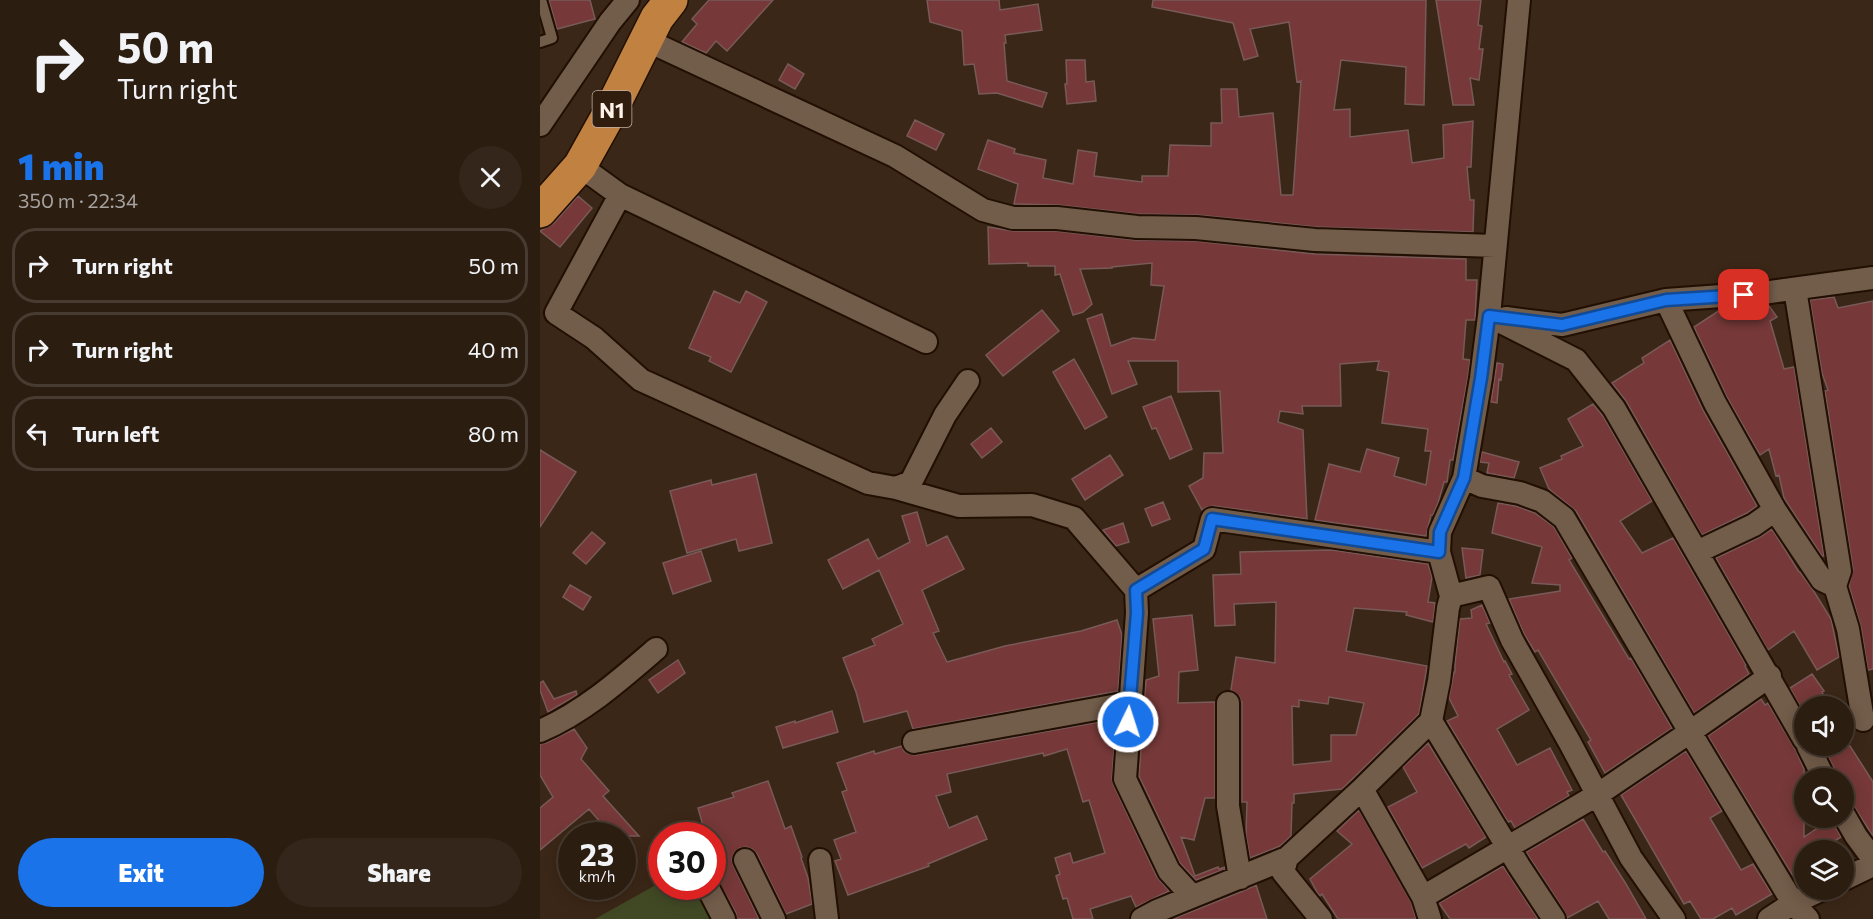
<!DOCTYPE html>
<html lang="en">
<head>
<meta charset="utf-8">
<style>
	body { margin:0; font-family:Commissioner,sans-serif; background:#34261a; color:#f1f3f6; height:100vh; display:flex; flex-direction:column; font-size:22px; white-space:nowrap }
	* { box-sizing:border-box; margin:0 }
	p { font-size:20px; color:#a6a29f }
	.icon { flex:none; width:33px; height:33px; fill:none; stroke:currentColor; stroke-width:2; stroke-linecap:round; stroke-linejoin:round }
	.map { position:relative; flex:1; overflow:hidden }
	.sheet { display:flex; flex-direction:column; background:#2c1d11; width:540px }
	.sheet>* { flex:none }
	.hud { background:#2c1d11; color:#f1f3f6; overflow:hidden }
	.tools { position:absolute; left:1254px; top:696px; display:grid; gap:12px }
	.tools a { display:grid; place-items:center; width:60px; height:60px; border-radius:50%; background:#2c1d11; box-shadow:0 3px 15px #0003,0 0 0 2px #483b31; font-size:30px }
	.speed { position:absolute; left:18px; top:822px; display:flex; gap:12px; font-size:30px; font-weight:700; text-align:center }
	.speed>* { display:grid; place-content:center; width:78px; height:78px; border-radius:50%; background:#2c1d11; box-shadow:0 3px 15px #0003,0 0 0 2px #483b31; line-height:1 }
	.speed small { font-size:15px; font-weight:400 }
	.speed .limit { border:9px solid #d22; background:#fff; color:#111 }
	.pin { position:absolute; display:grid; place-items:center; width:51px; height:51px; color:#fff; margin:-26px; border-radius:12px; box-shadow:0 3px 9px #0006 }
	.me { position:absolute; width:66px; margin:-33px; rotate:4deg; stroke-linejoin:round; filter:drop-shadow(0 0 4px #0008) }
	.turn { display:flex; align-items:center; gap:21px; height:126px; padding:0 18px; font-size:27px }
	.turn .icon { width:78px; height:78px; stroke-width:2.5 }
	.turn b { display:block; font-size:42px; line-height:51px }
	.round { display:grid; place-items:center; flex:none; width:63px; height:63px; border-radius:32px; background:#34261a }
	.summary { display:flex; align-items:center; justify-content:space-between; height:102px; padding:0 18px }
	h1 { font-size:36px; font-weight:800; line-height:45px; color:#1a73e8 }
	.button { display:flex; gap:12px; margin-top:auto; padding:12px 18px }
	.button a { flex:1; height:69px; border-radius:36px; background:#1a73e8; color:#fff; font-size:24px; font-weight:800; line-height:69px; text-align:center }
	.button a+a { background:#34261a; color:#f1f3f6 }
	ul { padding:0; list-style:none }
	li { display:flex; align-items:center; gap:18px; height:75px; margin:0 12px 9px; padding:0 6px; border:3px solid #483b31; border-radius:24px }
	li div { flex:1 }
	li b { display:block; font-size:22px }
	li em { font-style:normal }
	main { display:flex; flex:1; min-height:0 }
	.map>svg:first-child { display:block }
	.green { fill:#414924 }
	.building { fill:#763838; stroke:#785a58; stroke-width:1.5; fill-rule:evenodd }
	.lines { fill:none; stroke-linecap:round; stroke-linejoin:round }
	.lane-casing { stroke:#210f02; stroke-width:14 }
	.street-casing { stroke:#210f02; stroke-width:26 }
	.highway-casing { stroke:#210f02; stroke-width:36 }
	.lane { stroke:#725c4a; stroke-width:10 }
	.street { stroke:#725c4a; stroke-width:22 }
	.highway { stroke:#c18141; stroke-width:33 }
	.route-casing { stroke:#114b97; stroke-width:15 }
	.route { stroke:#1a73e8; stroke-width:10 }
	.labels { text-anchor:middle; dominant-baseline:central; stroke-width:6; stroke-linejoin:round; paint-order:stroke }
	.shield { fill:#301d0d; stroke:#c0b2a8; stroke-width:1.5 }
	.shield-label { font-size:21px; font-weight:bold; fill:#fdf2ea }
</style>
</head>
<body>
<main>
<section class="sheet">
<div class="hud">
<div class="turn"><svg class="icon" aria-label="right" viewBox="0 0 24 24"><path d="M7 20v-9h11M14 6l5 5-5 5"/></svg><div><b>50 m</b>Turn right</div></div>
</div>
<div class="summary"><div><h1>1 min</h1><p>350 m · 22:34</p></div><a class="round"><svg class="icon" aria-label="close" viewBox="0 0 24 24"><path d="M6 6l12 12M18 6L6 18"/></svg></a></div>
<ul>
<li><svg class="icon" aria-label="right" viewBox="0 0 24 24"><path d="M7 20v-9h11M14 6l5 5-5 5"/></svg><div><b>Turn right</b></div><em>50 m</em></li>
<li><svg class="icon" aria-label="right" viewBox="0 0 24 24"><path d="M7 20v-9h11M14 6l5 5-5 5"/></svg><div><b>Turn right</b></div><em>40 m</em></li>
<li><svg class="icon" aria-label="left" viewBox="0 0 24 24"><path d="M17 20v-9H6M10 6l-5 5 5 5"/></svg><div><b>Turn left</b></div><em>80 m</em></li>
</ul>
<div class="button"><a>Exit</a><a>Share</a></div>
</section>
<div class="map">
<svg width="1333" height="919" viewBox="0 0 1333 919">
	<rect width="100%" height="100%" fill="#3b2717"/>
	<path class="green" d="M121,882l1,4 35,1 19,32h-121z"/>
	<path class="building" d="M9,0h41l5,19 -38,10z
		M169,0h64l-46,51 -11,-10 -10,12 -24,-11 15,-18 -5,-5z
		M387,0h72l1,10 38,-6 4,26 -37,5 1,8h-2l3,38 40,12 -5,14 -45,-14 -18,1 -5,-30 -10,1 -2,-34 -32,-9z
		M613,0h273l-2,105 -19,-1 1,-37 -65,-7 -7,50 16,-1v28l58,-7 4,33 32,-5 -1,-33 30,-4 -2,46h-4l3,33h4l-1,32 -157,-5 -119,-12 -59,-1 -80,-9 -44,-1 4,-20 -40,-15 10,-29 27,9 -1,4 32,7 -3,18 30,6 5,-34 19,3 -3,23 48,6v-6h26l2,-31 41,1v-23h11l-1,-34h16l2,28 34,-4 8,82h12l8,-114 -4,1 -8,-60 -39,7 8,27 -14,4 -11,-37 -81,-16z
		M896,0h45l-3,25 4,1 -3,23h4l-4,31 -9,-2 4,27h-21z
		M526,60h19l1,22 8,-1 2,20 -29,3 -2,-20h2z
		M248,64l16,10 -9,15 -16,-9z
		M375,120l29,14 -8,16 -29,-14z
		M38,196l14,12 -32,39 -20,-16 14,-8z
		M448,227l25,4h43l79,9 60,1 120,13 151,5v21h11l-2,40h-9l-3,39 7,1 -2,16 -15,84h-3l-3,22h-3l-6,21 -5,12h-2l-5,21 -111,-16 14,-56 31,8 7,-23 32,9 -5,18 32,9 5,-34h-6l3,-22 -46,-6 7,-51 -12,-2 2,-9 -39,3 1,42h-39l1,8 -23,-3 -2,11 25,8 4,89 -93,-13 -7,1 -5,3 -13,-24 14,-8 1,-25h19l-3,-62 -42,1v-31h-50l9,23 -25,10 -25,-75 15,-5 9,32 22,-8 22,2 9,-54 -13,-1 1,-22 -40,4v1l-32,1 12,35 -9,8 -10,3 -13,-41 -5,1v-9h-27v-3l-39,1z
		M174,291l26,12 6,-12 21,11 -36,70 -22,-11 2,-4 -22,-9z
		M1294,297l4,11 35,-7v368l-5,1 -7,-43 -12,-41 4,-17 -28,-178 3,-1 -6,-17 -12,-73z
		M1229,306l8,11 -7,4 14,48 10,-2 30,189h-2l-38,-58 -5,-23 -3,1 -7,-27 -9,6 -33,-58 -33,-70 26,-17z
		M502,310l17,21 -56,45 -17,-21z
		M1130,340l33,70 54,96 -10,7 -45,22 -76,-134 -14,-18 32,-20 -2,-5z
		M534,359l33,58 -22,12 -32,-57z
		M957,363l6,1 -2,16 -2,-1 -2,24 -6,-1z
		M631,396l21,53 -22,10 -14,-31 -4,1 -9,-22z
		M1053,404l10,12 49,85 -32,20 22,32 31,-15 73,127 -1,1 4,8 -55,39 -118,-202 -27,-22 -9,-21 22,-9 -1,-3 22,-10 -15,-27z
		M451,428l11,14 -20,16 -11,-14z
		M0,450l36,22 -36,55z
		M942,452l37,10 -5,16 -27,-5 2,-10 -9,-1z
		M570,455l13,20 -38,25 -13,-21z
		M216,474l16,69 -33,8 -3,-12 -49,14 -17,-62 41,-11 1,5z
		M623,502l7,17 -18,7 -7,-17z
		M958,503l18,3 19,7 19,14 18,31 -3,2 60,99 2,-1 41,70 -67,45 -17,-31 3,-2 -53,-90 -3,2 -11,-18 -15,-35 51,-8v-6l-28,-2 10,-36 -50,-14z
		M377,512l10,34 20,-10 17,33 -42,21 17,41 -6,2 14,29 58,-16 76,-15 36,-11 5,15 -4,56 -205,38 -6,-18 -43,11 -8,-30 -13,-34 32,-13 -3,-6 31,-15 -24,-54 -36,19 -15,-29 40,-21 10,20 32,-17 -8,-26z
		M583,523l6,19 -13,4 -13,-16z
		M1232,529l27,43h1l13,18 18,29 8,38 -22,13 -23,-39 -26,19 -52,-92 44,-21z
		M52,532l13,11 -19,21 -13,-11z
		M922,548l21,2 -3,25 -14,3z
		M792,550l96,14 4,13 -4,25 7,1 -2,19 -27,-7 1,-3 -53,-4 -8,43 81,15 -8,48 -77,75 -48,5v9h-2l-1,33 -11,10 -30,12 -4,-23 1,-33h-5v-99l-3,-7 -8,-6 5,-33 39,6 1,-61 -42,2 1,21 -20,1 -2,-51 28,-1 -1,-22zM789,697l35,6 -8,32h-25v26l-38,4 -1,-59 7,1v-7l29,4z
		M161,551l10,30 -38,13 -10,-31z
		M30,585l21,12 -8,13 -20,-13z
		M942,605l8,18 -4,1 18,38 1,-1 7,13 -3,1 20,35 -32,19 20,36 33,-17 22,42 -5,2 2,4 -54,32 -4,-7 -3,1 -61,-101 11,-5 -9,-18 5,-26h1v-8l5,-45 12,-1 -1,-8z
		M652,615l6,55 -19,2 -1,31 37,-1v96h-10l-11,42 -13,-3 14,39 23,-9 1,2 6,-2v2l-29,11 -16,-17 -41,-87 7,-96 13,-4 -6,-57z
		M138,660l7,13 -27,20 -9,-13z
		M1272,674l12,17 -2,1 8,14h-26v7l-14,-25z
		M3,681l11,18 22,-8 1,4 -29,17 -8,-22v-7z
		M1221,699l4,6 3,-2 27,46 9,20v68l27,-18 10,18 -20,13h-17v25l-8,6 -88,-145z
		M292,711l6,21 -55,16 -7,-21 19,-6v2z
		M576,719l-4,59 1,6 44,93 12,14 -33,16 -5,-11 -41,13 3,10h-20l-6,-21 -4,1 -7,-23 4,-2 -5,-16 15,-5 3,10 32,-10 -16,-53 -6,2 -16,-53 -23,7 -1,-3 -96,21 4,18 -15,4 13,32 28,-12 10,23 -59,25 1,2 -81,29 -13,-34 6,-2 -7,-19 22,-8 -14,-40 5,-2 -10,-27 37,-12 1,3 27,-8 2,5 5,3 7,1z
		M34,729l13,19 -6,11 28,32 -6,5 36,40h-27l-23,-27 -49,41v-42l13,-11 -13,-22v-31l6,-1z
		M888,743l58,94 -17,11 -3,-4 -44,24 -34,-61 29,-15 -14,-25z
		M1283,746h27l23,36v54l-18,-28 -5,-5 -6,-1v-24h-7l-1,-6z
		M1146,751l36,60 -12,7 31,52 12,-6 19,30 -36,21 -4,-7 -19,11h-12l-11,-18 -6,3 -63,-109z
		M228,781l17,48 6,-3 11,31 -1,1 7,20 4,26 -26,10 -29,-60 -5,-5 -6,-2 -6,1 -6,5 -2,6 1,6 26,54h-22l-1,-6 -24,-43v-34h-6l-8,-28 36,-11 -2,-4z
		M819,810l52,92 5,17h-78l-16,-25 -2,2 -2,-2 -8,-15 42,-35 -15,-13z
		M1043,819l20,33 2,-1 21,33 20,35h-37l-11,-18 -31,17 -2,-6 -39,-60z
		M963,866l35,53h-88l-11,-16z
		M716,885l11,34h-94l70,-28z"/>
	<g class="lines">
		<g class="lane-casing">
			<path id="lane" d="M0,3h2l10,35 -12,4"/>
		</g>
		<g class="street-casing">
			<path id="street" d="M106,40l249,116 88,54 30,8h44l80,9 59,1 119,12 180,6
				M0,125l70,-103 18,-22
				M40,166l40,29 306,147
				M80,195l-64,118 38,25 47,42 227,103 28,5 15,-6 34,-67 23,-34
				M1255,289l45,282 -5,15 13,43 15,91
				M1126,300l49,103 60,107 47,70 13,6
				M949,316l87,44 38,48 190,331
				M966,318l56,7 104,-25 97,-7 110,-15
				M924,478l18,8 38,7 22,8 22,17 126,214 80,-56
				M356,488l63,18 73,-1 42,13 62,72
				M1157,552l57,-27 21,-15
				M911,596l38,-9 23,53 58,103 61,115 43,61
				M688,703v103l12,72
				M891,721l88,145 35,53
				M0,731c44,-19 80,-51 116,-82
				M374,742l215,-39
				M1268,746l16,32
				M822,789l61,108 7,22
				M1304,815l12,21 17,23
				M205,860l29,59
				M280,860l7,59
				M1304,879l29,-14
				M167,886l17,33
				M652,896l-23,-25 -44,-92 12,-166 -1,-23 68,-41 8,-30 227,33
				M883,897l174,-102 93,-63 103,171 -24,16
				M602,919l15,-8 130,-53
				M781,919l-38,-47 4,-14 75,-69 69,-68 8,-40 9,-73 3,-12 -12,-44 1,-20 24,-54 17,-100 8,-62 30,-316
				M1268,919l-15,-16 28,-13"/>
		</g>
		<g class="highway-casing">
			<path id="highway" d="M0,211l40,-45 29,-52 48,-96 14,-18"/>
		</g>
		<use href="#lane" class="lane"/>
		<use href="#street" class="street"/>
		<use href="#highway" class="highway"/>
	</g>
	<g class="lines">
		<g class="route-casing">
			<path id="route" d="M588,722l9,-109 -1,-23 68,-41 8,-30 227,33 1,-20 24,-54 17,-100 8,-62 73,9 104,-25 78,-5"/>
		</g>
		<use href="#route" class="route"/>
	</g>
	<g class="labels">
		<rect class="shield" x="52.5" y="91" width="39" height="36" rx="4.5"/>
		<g class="shield-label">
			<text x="72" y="109">N1</text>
		</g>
	</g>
</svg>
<div class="tools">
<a><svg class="icon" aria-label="sound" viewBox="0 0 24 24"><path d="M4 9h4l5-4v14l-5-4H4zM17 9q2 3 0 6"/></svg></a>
<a><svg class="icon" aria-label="search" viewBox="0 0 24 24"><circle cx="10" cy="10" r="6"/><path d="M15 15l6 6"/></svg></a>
<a><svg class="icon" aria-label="layers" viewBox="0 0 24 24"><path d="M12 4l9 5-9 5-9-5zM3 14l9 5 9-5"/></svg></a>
</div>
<div class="speed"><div>23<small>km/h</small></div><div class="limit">30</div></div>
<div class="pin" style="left:1204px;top:295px;background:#d93025"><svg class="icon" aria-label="arrive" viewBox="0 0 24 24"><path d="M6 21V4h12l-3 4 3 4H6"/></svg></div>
<svg class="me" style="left:588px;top:722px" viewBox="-20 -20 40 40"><circle r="17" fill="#1a73e8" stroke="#fff" stroke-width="3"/><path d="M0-11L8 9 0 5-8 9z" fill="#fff"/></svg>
</div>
</main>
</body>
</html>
